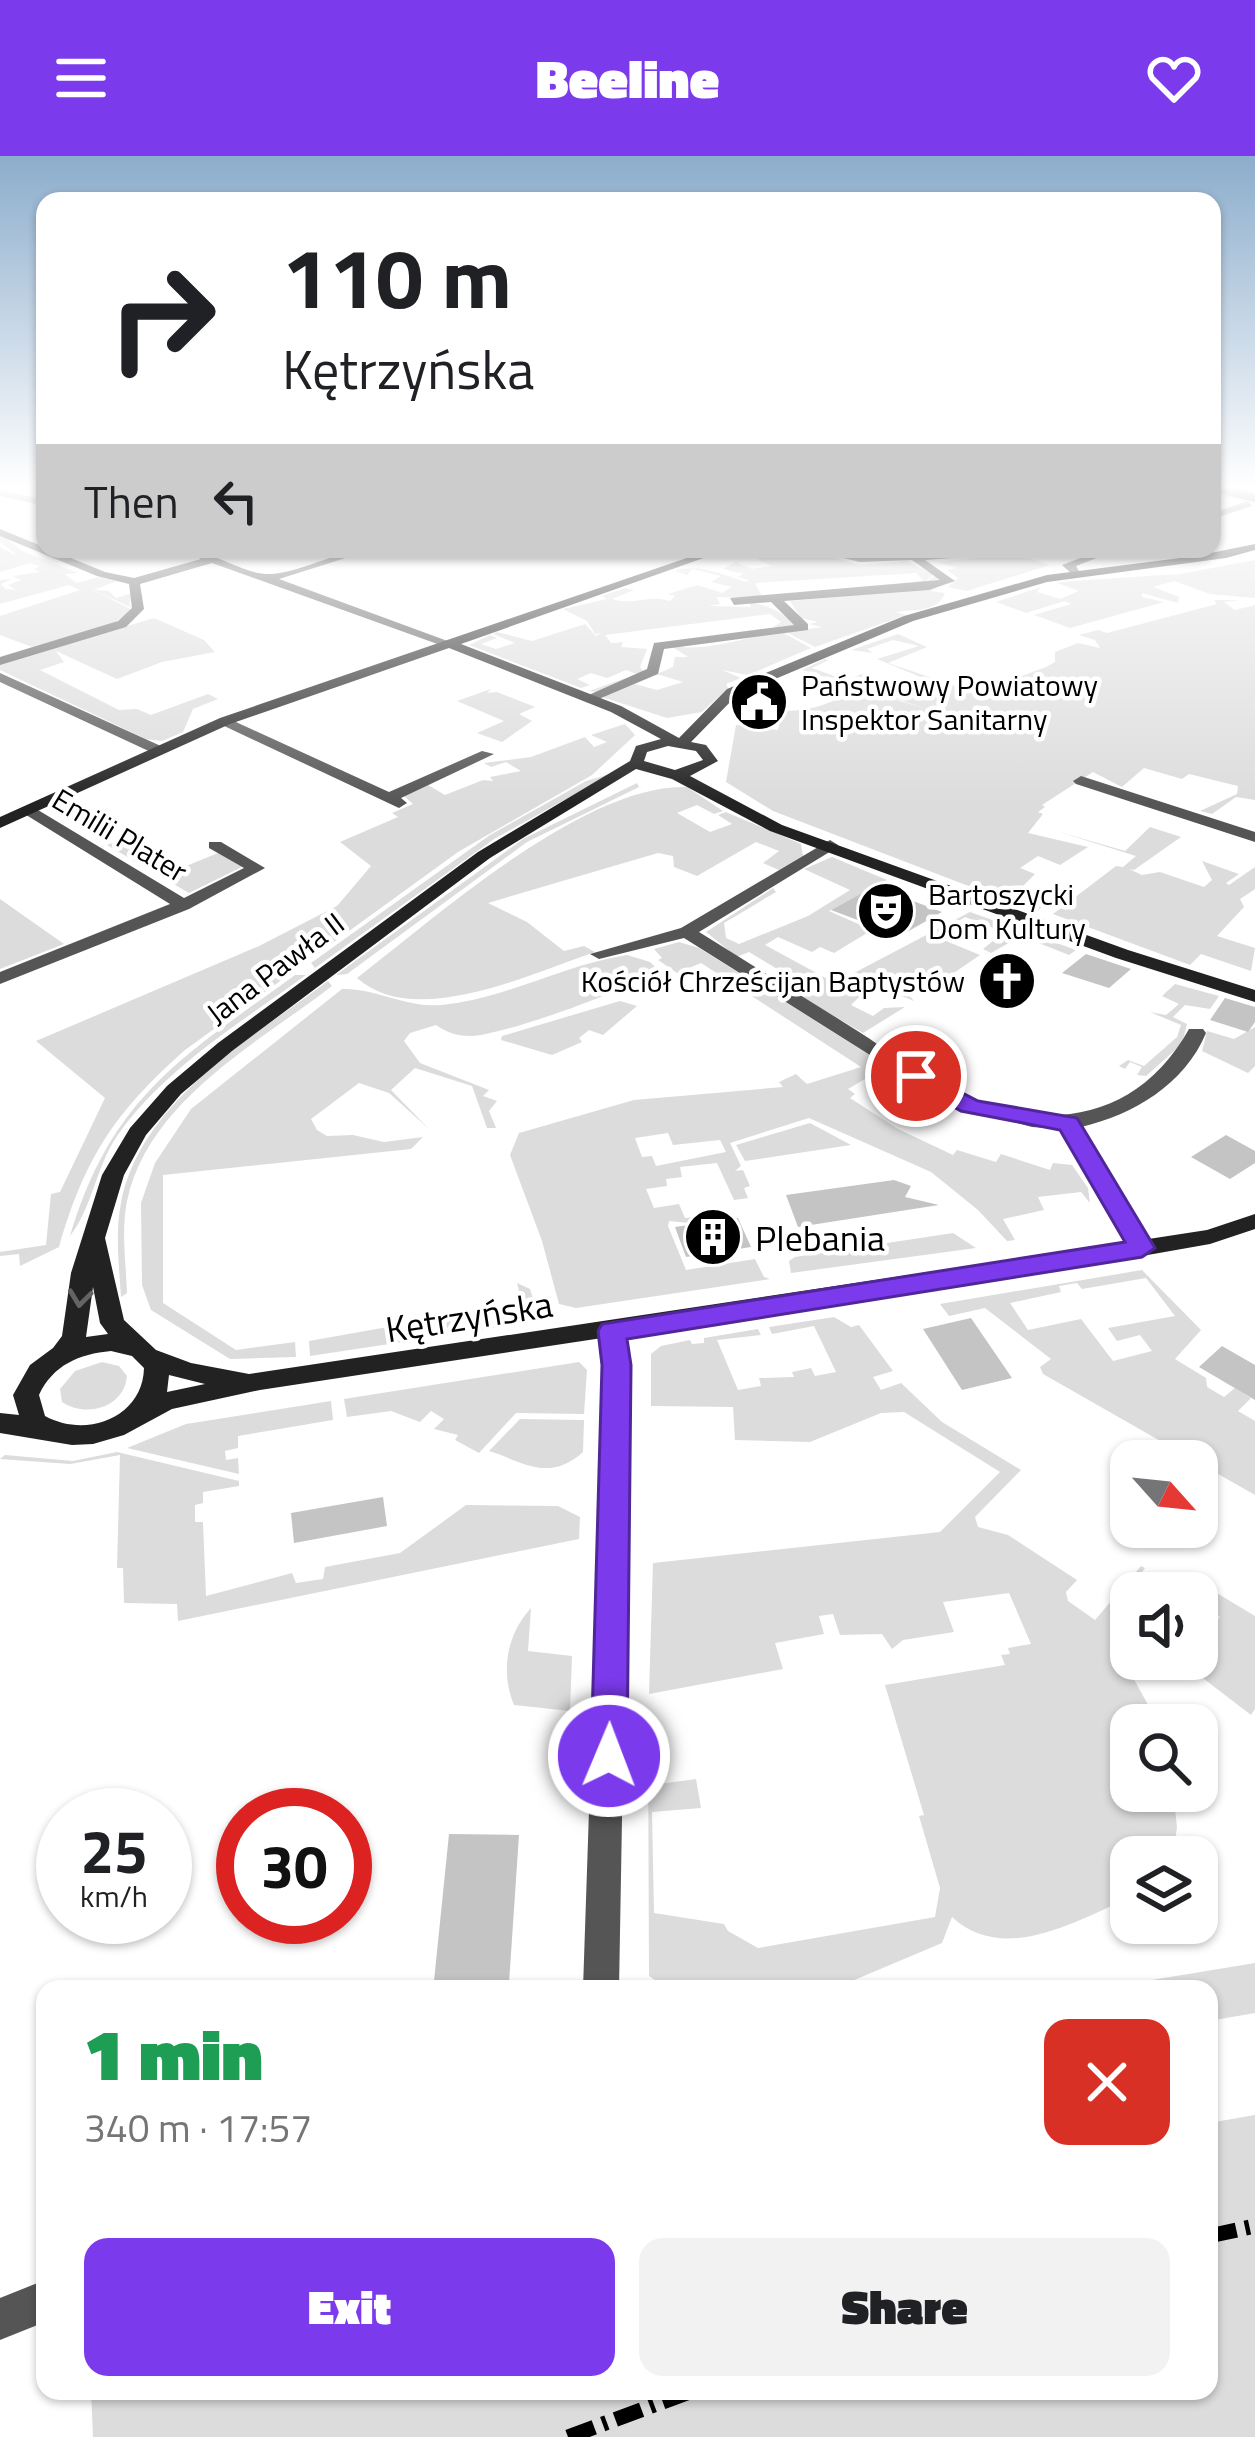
<!DOCTYPE html>
<html lang="en">
<head>
<meta charset="utf-8">
<style>
	body { margin:0; font-family:"Titillium Web",sans-serif; background:#f2f2f2; color:#202124; height:100vh; display:flex; flex-direction:column; font-size:45px; white-space:nowrap }
	* { box-sizing:border-box; margin:0 }
	p { font-size:39px; color:#757577 }
	.icon { flex:none; width:66px; height:66px; fill:none; stroke:currentColor; stroke-width:2; stroke-linecap:round; stroke-linejoin:round }
	.map { position:relative; flex:1; overflow:hidden }
	.side { position:absolute; left:36px; top:1824px; width:1182px; height:420px; display:flex; flex-direction:column; background:#fff; border-radius:24px; box-shadow:0 3px 9px #0004 }
	.side>* { flex:none }
	.top-card { position:absolute; left:36px; top:36px; width:1185px; height:366px; border-radius:24px; box-shadow:0 3px 9px #0004; background:#fff; color:#202124; overflow:hidden }
	.needle { width:78px; rotate:117deg }
	.buttons { position:absolute; left:1110px; top:1284px; display:grid; gap:24px }
	.buttons a { display:grid; place-items:center; width:108px; height:108px; border-radius:24px; background:#fff; box-shadow:0 3px 9px #0004; font-size:60px }
	.speed { position:absolute; left:36px; top:1632px; display:flex; gap:24px; font-size:60px; font-weight:700; text-align:center }
	.speed>* { display:grid; place-content:center; width:156px; height:156px; border-radius:50%; background:#fff; box-shadow:0 3px 9px #0004; line-height:1 }
	.speed small { font-size:30px; font-weight:400 }
	.speed .limit { border:18px solid #d22; background:#fff; color:#111 }
	.pin { position:absolute; display:grid; place-items:center; width:102px; height:102px; color:#fff; margin:-51px; border:6px solid #fff; border-radius:50%; box-shadow:0 3px 12px #0007 }
	.me { position:absolute; width:132px; margin:-66px; rotate:1deg; stroke-linejoin:round; filter:drop-shadow(0 0 9px #0008) }
	.turn { display:flex; align-items:center; gap:42px; height:252px; padding:0 48px; font-size:54px }
	.turn .icon { width:156px; height:156px; stroke-width:2.5 }
	.turn b { display:block; font-size:84px; line-height:102px }
	.then { display:flex; align-items:center; height:114px; padding:0 48px; background:#0003; gap:24px; font-size:45px }
	.round { display:grid; place-items:center; flex:none; width:126px; height:126px; border-radius:24px; background:#f2f2f2 }
	.overview { display:flex; align-items:center; justify-content:space-between; height:204px; padding:0 48px }
	h1 { font-size:72px; font-weight:800; line-height:90px; color:#1e9e55 }
	.button { display:flex; gap:24px; margin-top:auto; padding:24px 48px }
	.button a { flex:1; height:138px; border-radius:24px; background:#7c3aed; color:#fff; font-size:48px; font-weight:800; line-height:138px; text-align:center }
	.button a+a { background:#f2f2f2; color:#202124 }
	header { display:flex; justify-content:space-between; align-items:center; height:156px; padding:0 48px; background:#7c3aed; color:#fff; font-size:54px; font-weight:800 }
	.map>svg:first-child { display:block }
	.green { fill:#dcdcdc; fill-rule:evenodd }
	.building { fill:#c4c4c4 }
	.lines { fill:none; stroke-linecap:round; stroke-linejoin:round }
	.primary-casing { stroke:#dbdbdb; stroke-width:4 }
	.street { fill:#555; fill-rule:evenodd }
	.secondary { fill:#222; fill-rule:evenodd }
	.primary { fill:#000; fill-rule:evenodd }
	.rail { stroke:#000; stroke-width:15; stroke-dasharray:28 9 4.5 9; stroke-linecap:butt }
	.oneway { stroke:#646464 }
	.route { fill:#7c3aed; stroke:#51269a; stroke-width:3 }
	.labels { text-anchor:middle; dominant-baseline:central; stroke-width:9; stroke-linejoin:round; paint-order:stroke }
	.far-poi-label { font-size:30px; fill:#000; stroke:#fff; text-anchor:start }
	.far-street-label { font-size:30px; fill:#000; stroke:#fff }
	.poi-label { font-size:36px; fill:#000; stroke:#fff; text-anchor:start }
	.street-label { font-size:36px; fill:#000; stroke:#fff }
</style>
</head>
<body>
<header><svg class="icon" aria-label="menu" viewBox="0 0 24 24"><path d="M4 6h16M4 12h16M4 18h16"/></svg>Beeline<svg class="icon" aria-label="heart" viewBox="0 0 24 24"><path d="M12 20l-8-8c-3-5 5-10 8-4 3-6 11-1 8 4z"/></svg></header>
<div class="map">
<svg width="1255" height="2281" viewBox="0 0 1255 2281">
	<rect width="100%" height="100%" fill="#fff"/>
	<path class="green" d="M0,377l22,18 56,22 -14,1 13,9 22,-6 18,4 -23,9 15,1 7,7 16,-5 -3,12 5,4 -43,-20 41,21 -20,14 -80,23 -32,-12v-19l80,-26 -11,-5 -69,19v-24l12,-1 -11,5 4,5 11,1 -8,-5 13,-5 -9,-4 28,-4 -6,-3 6,-3 -10,-3 -30,9v-25l18,9 -18,-14z
		M752,393h53l54,16 48,-4 27,13 -9,8 11,-7 5,7 -25,1 -3,-1 10,-2 -7,-7 -161,10 8,15 -46,-1 3,7 -12,2 43,1 -2,-5c17,4 29,6 46,23l-23,3 9,-6 -11,-8 -165,21 6,8 12,-1 -2,5 26,2 -7,18 5,6 -49,19 -7,-1 48,-17 -11,-4 -19,8 -16,-5 -14,6 13,6 -9,3 -112,-43 21,-10 7,3 -16,6 15,5 19,-6 -22,-9 4,-2 35,9 53,-17 18,20 -7,-8 5,-3 -6,1 -8,-13 -24,-12 44,-10 -5,-3 23,-8 9,2 -22,9c22,7 36,-5 58,2l5,-5 -7,-2 29,-9 26,8 3,-3 -50,-15 50,15 6,-3 -21,-5 10,-6 -29,-7 -5,6 -12,-4c23,-8 48,4 71,11l3,-2 -56,-16 45,13 5,-3 -20,-5 13,-7 16,7 20,-3 -14,-6 5,-6z
		M1017,398l33,11 -83,26 -19,-4 10,-9 -11,-8 10,-2 -20,-6z
		M1255,404v38l-45,-4 -36,-13 -21,6 26,10 -1,6 -36,-10v4l22,5 -94,26 -36,-13 37,-11 -6,-3 -39,12 -30,-11 45,-15 -4,5 23,7 19,-8 -22,-8 14,-2 109,-7z
		M938,432l-8,3 15,2c-7,20 -32,16 -49,19l10,3 -91,32 -29,-15 36,-5 -13,-3 9,-2 -17,-4 -11,-17z
		M1214,444h25l-15,2 11,8 20,-5v195l-19,-3 -24,17 -12,-3 37,-17 1,-8 -49,-12 -7,5 -38,-11 -22,19 -29,-15 -51,33 3,2 -7,5 5,2 -15,19 60,14 -28,18 -22,-9 -18,12 15,6 -22,22 30,10 -7,6 -263,-101 -47,-29 10,-57 42,5 4,-17 -18,-4c36,6 61,-2 93,-20l71,20 -126,-39 23,-11 4,1 -17,8 33,12 17,-6 52,19 9,-3 16,6 13,-5c-19,-9 -48,-21 -75,-32l42,-13 -26,-6 -26,9 6,4 -22,-3 47,-16 29,13 -39,16 88,30 70,-26 9,-5v-10l23,-9 22,5 -5,-8 -16,-5 19,-5 9,3 110,-29z
		M154,462l50,22 11,12 -53,10 -45,17 -61,-28 8,11 -24,8 79,40 18,-1 14,6 57,-21 10,5 -25,10 -10,23 -21,9 -16,-2 -146,-69v-6z
		M782,476l29,16 -63,27 -26,-5 19,8 -15,6 2,4 -26,24 -35,6 -65,-21 33,-13 22,6 26,-8 -26,-8 16,-7 2,-10h13l-17,-11c39,6 72,-9 111,-14z
		M491,533l-4,4 10,-1 38,15 -16,7 13,7 -30,21 -25,-9 27,-12 -47,-20z
		M625,568l10,11 -43,40 -134,77 -273,198c-70,62 -100,107 -126,197l-39,19 -1,-12 -19,2v-4l46,-7 5,-51 9,-2 45,-94 -69,-57 223,-95 78,-40 34,-40 -31,-24 58,-25 -6,-4 21,-9 -10,-9 25,-10 17,10 38,-15 10,1 -3,-4 31,-6 -15,-9 -15,5 -7,-4 47,-6 54,-20 9,10 13,-5 -16,-7z
		M613,617l-119,66 -179,129 -4,-5 179,-128 96,-54z
		M637,627l2,4 -112,55 -180,132 -11,1 187,-136z
		M687,631l36,24 -9,3 -17,-9 -20,8 33,19 22,-8 -14,-9 8,-3 75,32 2,12 -24,14 -16,-7 16,-12 -23,-9 -59,34 -23,-9 -1,-11 -15,-3 -170,50 39,19 37,29 20,-5 11,6c-63,21 -180,78 -238,26 79,-61 229,-195 330,-191z
		M1150,671l31,10 -47,33 -5,-1 13,6 18,-3 44,15 8,-7 -10,-19 37,13 -13,9 3,2 26,-18v22l-15,10 4,8 -27,29 38,12 -4,23 -50,-17 -11,11 -137,-51 63,-48 7,1 13,-11 -80,-25 69,20z
		M121,684l53,31 44,-18 24,14 -53,26 -82,-48z
		M832,701l55,23 -58,31 43,19 -38,23 -14,-6 -8,5 -34,-15 -13,8 70,38 135,-71 106,38 -7,5 -48,-19 -30,17 -8,-4 21,-17 -39,-15 -31,19 46,19 -32,22 -13,-5 -29,20 8,9 -48,-20 -5,4 7,3 -17,17 22,11 11,-8 21,-1 -42,26 -61,-36 10,-7 -63,-38 -12,5 -31,-25 67,-44 3,4 -52,31 2,15 13,6 69,-28 42,-26 -46,-21z
		M0,743l64,45 -64,25z
		M679,786l20,6 188,118 -39,23 7,5 -5,4 48,31 55,26 4,-5 39,12 5,-8 49,16 3,-7 19,2 16,23 2,15 -9,-11 -43,5 6,13 -41,9 12,21 -8,1 -29,-31 -47,-38 -122,-54 -79,25 11,23 -6,5 8,-1 7,16 -6,2 4,10 -14,2 -17,-37 -37,4 2,10 -16,2 1,7 -21,3 8,19 25,-4 6,14 8,-1 -4,6 -20,-2 -1,5 18,44 69,-11 9,18 6,2 -194,29 -17,-4 -17,-63 -32,-86 9,-22 115,-33 149,-13 -4,-5 17,-8 11,10 54,-17 -160,-104 -24,10 -19,-13 4,-2 -8,-9zM668,977l5,12 47,-5 6,12 -70,14 -4,-10 -10,1 -7,-19z
		M627,799l23,7 19,18 -23,9 4,4h-7l-2,-3 23,-11 -11,-9c-15,17 -146,64 -181,66 -14,0 -25,-3 -36,-11l-26,8 -6,8 16,22 69,27 -6,6 14,5 -8,10 7,17h-9l-15,-42 -57,-18 -24,22 38,39 -40,-36 -30,-10 -48,36 6,11 10,6 26,-1 31,7 39,-5 -12,12 -248,26v128l73,47 59,-8 1,15 -66,2 -79,-49 -9,-25 -1,-82 14,-40 36,-54 151,-120c34,-1 64,19 99,16 64,-6 125,-41 186,-50z
		M295,819h11c-66,48 -141,93 -189,161 -21,31 -25,72 -47,100 42,-140 112,-179 225,-261z
		M328,825l4,5c-74,57 -184,115 -205,215 -6,30 -1,62 0,92l-6,4c-2,-31 -6,-64 0,-94 19,-101 131,-165 207,-222z
		M1175,828l44,12 -9,13 -25,-4 -12,12 14,7 -5,20 -36,32 -9,-1 5,-8 -12,-5 -5,7 -6,-3 9,-6 16,6 33,-29 4,-12 -31,-13 16,3 13,-11 -17,-8z
		M620,845l17,5 -34,29 -14,-5 -10,8 3,4 -30,13 -51,-15 1,-4z
		M1255,871v39l-7,7 -46,-22 5,-20 27,8z
		M810,967l41,22 -106,16 -9,-16z
		M953,1077l23,15 -185,25 -2,-12 6,-4z
		M1142,1114l59,60 -26,29 31,19 1,9 17,10 11,-9 16,10 -13,13 17,10v74l-212,-121 -3,-7 11,-8 -66,-51 -36,8 -9,-12zM1146,1122l29,38 -67,12 9,13 23,-6 12,16 -39,10 -32,-42 -53,11 -18,-27 51,-11 -2,-6 18,-3 5,6z
		M517,1127l13,6 5,16 -8,1 -4,13 -8,6 -205,31 -1,-15 213,-38z
		M834,1161l17,10 8,-2 34,46 -20,6 8,13 20,-7 41,39 79,48 -46,47 3,10 30,8 69,45 -11,12 2,9 27,19 46,-54 4,2c-53,74 -19,87 13,157h-27v66h42l4,36 -4,30h-42v40c-55,24 -127,68 -179,20l-10,26 -109,46 -172,-5 -12,-8 -1,-248 4,1v56l44,-6 5,29 -49,4 2,101 70,11 4,7 30,17 177,-31 5,-29 -21,-72 5,-1 -39,-130 120,-20 -4,-10 9,-1 -2,-6 23,-4 -22,-51 -66,9 11,30 -51,8 -11,9 -10,-15 -42,1 -7,-21 -14,2 5,18 -49,9 8,26 -134,25 4,-131 287,-31 60,-60 -96,-60 -23,1 -71,29 -75,-2 -2,-33 -82,-1v-52l10,-8 29,-6 2,4 12,-1v-5l54,-9 3,6 -44,5 21,50 23,-4 -2,-8 35,-1 -2,-5 19,-4 4,8 21,-4 -22,-46 -42,8 -3,-7z
		M102,1206l17,4 8,10c-3,32 -41,42 -65,26l-2,-13 15,-18z
		M579,1206l8,8 -3,44 -68,-1 -37,40 -24,-13 3,-5 -24,-6 10,-10 -13,-8 -11,11 -29,-11 -44,6 -3,-18z
		M331,1245l2,19 -95,16v12l-13,3 1,9 12,-2 1,16 -112,-26 59,-24z
		M520,1263l64,1 -1,32c-35,32 -63,8 -94,-1z
		M117,1296l122,29v5l-36,6v11l-8,2v17h8l3,74 86,-23 4,10 27,-4 2,-12 75,-14 66,-48 92,1 22,11 -1,22 -401,82 -1,-17 -53,-1 -1,-35h-6l3,-113 -50,9 -70,-5 5,-4 68,6z
		M1205,1430l50,30v93l-4,6 -73,-56h19v-19l23,-23 -23,-16z
		M531,1452l-3,43 44,5 -2,55 -56,-6c-14,-34 -7,-71 17,-97z
		M1255,1807v50l-46,8v-32h-112z
		M1255,1959v322h-1162l-2,-46h1118v-268z"/>
	<path class="building" d="M875,730l25,10 42,16 -42,24 -69,-26z
		M1086,798l45,15 -22,19 -47,-15z
		M1225,842l30,9v15l-7,10 -38,-12z
		M1226,979l29,16v12l-25,16 -39,-22z
		M894,1024l17,6 -6,11 34,8 -141,22 -12,-32z
		M738,1062l13,29 -65,10 -11,-30z
		M971,1162l41,60 -50,12 -39,-61z
		M1222,1190l33,19v35l-56,-33z
		M383,1341l4,29 -93,17 -3,-30z
		M449,1678l70,1 -10,148 -75,-2z"/>
	<g class="lines">
		<g class="primary-casing">
			<path id="primary" d="M1212,328l43,10v8l-43,-10z"/>
		</g>
		<path class="street" d="M0,334l45,10v6l-45,-10z
			M1248,345l4,5 -40,13v-6z
			M0,373l105,43 29,6 67,-19 -21,-10c31,0 65,27 92,25 35,-3 66,-25 102,-25l-95,30 174,64 -10,3 -231,-83 -72,21 4,25 -18,18 -126,38v-8l118,-36 14,-13 -3,-24 -32,-8 -97,-40z
			M807,393l53,7 155,-7 13,3 -103,8 30,21 -26,9 -145,11 24,23v6l-144,19 -6,25 -64,27 -12,-3 65,-29 7,-26 140,-18 -23,-23 -37,3 -4,-7 210,-18 -28,-20 -52,2z
			M1104,393h16l-44,17 5,9h-8l-11,-10z
			M0,517l163,74 2,3 -12,3 -153,-71z
			M225,561l164,75 93,-41 12,3 -93,44 6,5 -8,5 -179,-84 -2,-3z
			M1081,620l174,56v10l-179,-58 -3,-3z
			M23,651h10l151,91 60,-30 -35,-20v-6h12l44,26 -76,41 -189,75v-12l170,-68 -147,-91z
			M830,684l8,5 -2,3 -137,84c53,33 105,65 157,98 35,22 73,53 111,68 89,36 174,17 222,-69h14l3,4c-21,51 -73,82 -125,94l73,121 -4,5h-16l-73,-124 -29,-2 -81,-21 -267,-168 -85,21 -9,-5 91,-26z
			M612,1166l12,9 6,34 -11,624h-36l21,-624 -4,-34z
			M45,2124v42l-45,18v-42z"/>
		<path class="secondary" d="M1255,388v6l-29,8 -179,24 -134,39 -176,74 -46,47 15,3 12,16 -28,15 92,49 346,125 127,40v12l-139,-44 -346,-127 -98,-52 -36,-10 -146,89 -258,193 -51,43 -35,41 -22,40 -19,63 19,82 32,30 35,13 58,11 893,-134 65,-10 48,-16v15l-45,15 -68,12 -882,134 -88,19 -48,26 -31,9 -21,1 -72,-12v-20l19,2 -6,-20 17,-30 23,-17 9,-12 9,-63 31,-98 28,-47 37,-42 51,-43 260,-191 152,-91 6,-15 25,-7 -50,-27 -162,-64 -219,76 -230,104v-11l220,-99 493,-169h16l-268,95 160,62 58,32 48,-49 177,-73 143,-41 149,-19zM668,590l28,5 7,9 -28,10 -31,-9 3,-9zM93,1131l7,36 8,11 -22,3zM111,1195l21,5 12,12c-1,49 -57,71 -99,48l-6,-21c14,-30 40,-41 72,-44zM169,1219l36,9 -38,8z"/>
		<use href="#primary" class="primary"/>
		<path class="rail" d="M1209,2080l46,-10
			M568,2281l124,-46"/>
	</g>
	<defs><path id="oneway-chevron" d="M-2-3.5L2.5 0L-2 3.5" fill="none" stroke-width="1.6" stroke-linecap="round" stroke-linejoin="round" transform="scale(3)"/></defs>
	<use class="oneway" href="#oneway-chevron" transform="translate(80 1142) rotate(97)"/>
	<linearGradient id="sky" x2="0" y2="1"><stop stop-color="#8cadcc"/><stop offset="0.51" stop-color="#fff"/><stop offset="1" stop-color="#fff" stop-opacity="0"/></linearGradient>
	<rect width="1255" height="648" fill="url(#sky)"/>
	<path class="route" d="M916,913l62,32 99,17 78,130 -13,9 -515,82 4,26 -4,391 -5,12 -13,5 -13,-5 -5,-12 11,-391 -4,-34 4,-7 523,-82 -65,-112 -99,-19 -53,-30 -3,-5z"/>
	<defs>
		<g id="civic-disc" transform="scale(3)"><circle r="9.5" fill="#000" stroke="#fff"/><path d="M-.6-6.5H3V-4.5H.6V-3L4-1V1h2V6H-6V1h2V-1L-.6-3ZM-1.2 2.5V6h2.4V2.5Z" fill="#fff"/></g>
		<g id="theatre-disc" transform="scale(3)"><circle r="9.5" fill="#000" stroke="#fff"/><path d="M-5-5.5Q0-4 5-5.5V0Q5 5 0 6Q-5 5-5 0ZM-3.3-2.5H-1v1.5H-3.3ZM1-2.5H3.3v1.5H1ZM-2.8 1Q0 5.5 2.8 1Z" fill="#fff"/></g>
		<g id="church-disc" transform="scale(3)"><circle r="9.5" fill="#000" stroke="#fff"/><path d="M-1.2-6h2.4v3.5h3.3v2.4h-3.3V6h-2.4V-.1h-3.3v-2.4h3.3Z" fill="#fff"/></g>
		<g id="building-disc" transform="scale(3)"><circle r="9.5" fill="#000" stroke="#fff"/><path d="M-4-6H4V6H1V3H-1V6H-4ZM-2.5-4.3h1.7v1.8h-1.7ZM.8-4.3h1.7v1.8H.8ZM-2.5-1h1.7V.8h-1.7ZM.8-1h1.7V.8H.8Z" fill="#fff"/></g>
	</defs>
	<g fill-rule="evenodd">
		<use href="#civic-disc" x="759" y="546"/>
		<use href="#theatre-disc" x="886" y="755"/>
		<use href="#church-disc" x="1007" y="825"/>
		<use href="#building-disc" x="713" y="1081"/>
	</g>
	<g class="labels">
		<g class="far-poi-label">
			<text x="801" y="529">Państwowy Powiatowy<tspan x="801" dy="34">Inspektor Sanitarny</tspan></text>
			<text x="928" y="738">Bartoszycki<tspan x="928" dy="34">Dom Kultury</tspan></text>
			<text x="965" y="825" text-anchor="end">Kościół Chrześcijan Baptystów</text>
		</g>
		<g class="far-street-label">
			<text transform="translate(120 679) rotate(31)">Emilii Plater</text>
			<text transform="translate(275 812) rotate(-37)">Jana Pawła II</text>
		</g>
		<g class="poi-label">
			<text x="755" y="1081">Plebania</text>
		</g>
		<g class="street-label">
			<text transform="translate(469 1160) rotate(-9)">Kętrzyńska</text>
		</g>
	</g>
</svg>
<div class="buttons">
<a><svg class="needle" viewBox="-14 -14 28 28"><path d="M0-13l5 13h-10z" fill="#e53935"/><path d="M0 13l5-13h-10z" fill="#757577"/></svg></a>
<a><svg class="icon" aria-label="sound" viewBox="0 0 24 24"><path d="M4 9h4l5-4v14l-5-4H4zM17 9q2 3 0 6"/></svg></a>
<a><svg class="icon" aria-label="search" viewBox="0 0 24 24"><circle cx="10" cy="10" r="6"/><path d="M15 15l6 6"/></svg></a>
<a><svg class="icon" aria-label="layers" viewBox="0 0 24 24"><path d="M12 4l9 5-9 5-9-5zM3 14l9 5 9-5"/></svg></a>
</div>
<div class="speed"><div>25<small>km/h</small></div><div class="limit">30</div></div>
<div class="pin" style="left:916px;top:920px;background:#d93025"><svg class="icon" aria-label="arrive" viewBox="0 0 24 24"><path d="M6 21V4h12l-3 4 3 4H6"/></svg></div>
<svg class="me" style="left:609px;top:1600px" viewBox="-20 -20 40 40"><circle r="17" fill="#7c3aed" stroke="#fff" stroke-width="3"/><path d="M0-11L8 9 0 5-8 9z" fill="#fff"/></svg>
<div class="top-card">
<div class="turn"><svg class="icon" aria-label="right" viewBox="0 0 24 24"><path d="M7 20v-9h11M14 6l5 5-5 5"/></svg><div><b>110 m</b>Kętrzyńska</div></div>
<div class="then">Then<svg class="icon" aria-label="left" viewBox="0 0 24 24"><path d="M17 20v-9H6M10 6l-5 5 5 5"/></svg></div>
</div>
<section class="side">
<div class="overview"><div><h1>1 min</h1><p>340 m · 17:57</p></div><a class="round" style="background:#d93025;color:#fff"><svg class="icon" aria-label="close" viewBox="0 0 24 24"><path d="M6 6l12 12M18 6L6 18"/></svg></a></div>
<div class="button"><a>Exit</a><a>Share</a></div>
</section>
</div>
</body>
</html>
